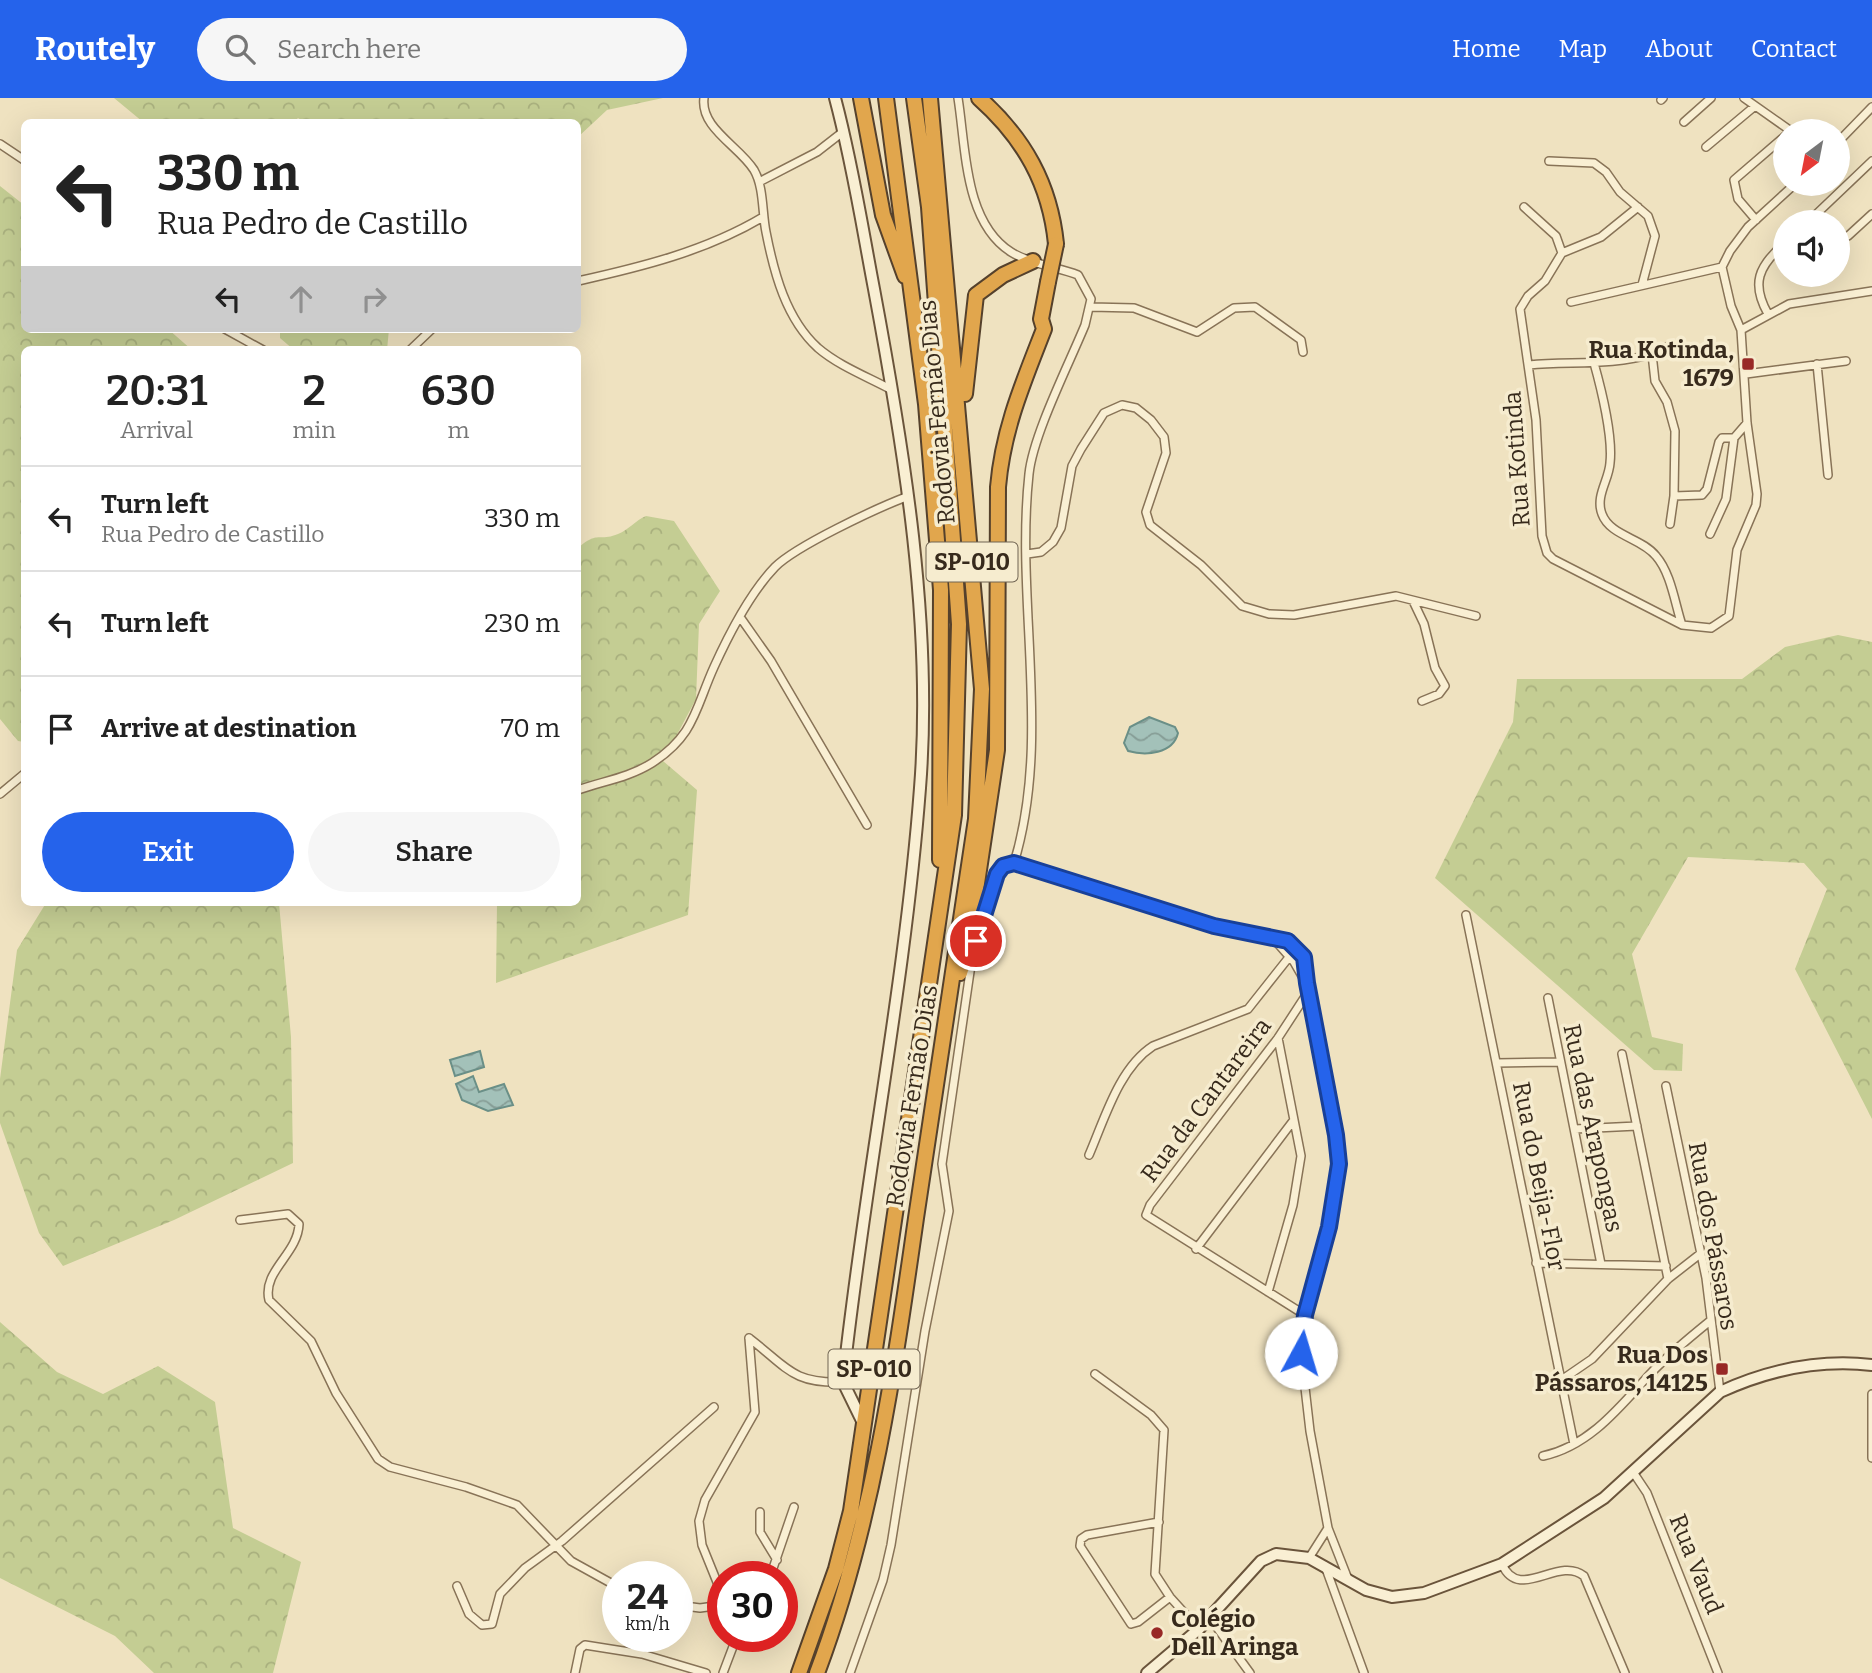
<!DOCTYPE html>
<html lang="en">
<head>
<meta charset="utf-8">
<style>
	body { margin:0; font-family:Bitter,serif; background:#f6f6f6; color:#222; height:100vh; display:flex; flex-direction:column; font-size:26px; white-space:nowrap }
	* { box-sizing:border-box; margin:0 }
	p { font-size:23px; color:#767676 }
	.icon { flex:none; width:38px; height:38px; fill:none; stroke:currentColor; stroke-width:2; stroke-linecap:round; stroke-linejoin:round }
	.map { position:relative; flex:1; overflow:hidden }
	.side { position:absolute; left:21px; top:248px; width:560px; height:560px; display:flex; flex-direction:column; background:#fff; border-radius:10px; box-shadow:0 7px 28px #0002 }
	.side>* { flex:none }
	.banner { position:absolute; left:21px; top:21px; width:560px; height:214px; border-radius:10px; box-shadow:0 7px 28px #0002; background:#fff; color:#222; overflow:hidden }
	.needle { width:46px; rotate:212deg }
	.fabs { position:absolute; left:1773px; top:21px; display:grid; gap:14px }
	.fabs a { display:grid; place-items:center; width:77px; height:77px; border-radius:50%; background:#fff; box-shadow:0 7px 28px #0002; font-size:35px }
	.speed { position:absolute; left:602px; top:1463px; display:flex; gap:14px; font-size:35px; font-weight:700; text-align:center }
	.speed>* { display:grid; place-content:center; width:91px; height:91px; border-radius:50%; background:#fff; box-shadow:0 7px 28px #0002; line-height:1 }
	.speed small { font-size:18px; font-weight:400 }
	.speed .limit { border:10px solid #d22; background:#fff; color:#111 }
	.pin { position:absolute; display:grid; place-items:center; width:60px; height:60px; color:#fff; margin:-30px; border:4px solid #fff; border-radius:50%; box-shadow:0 2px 7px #0007 }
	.me { position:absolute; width:77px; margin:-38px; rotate:6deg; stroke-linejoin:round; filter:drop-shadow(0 0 5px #0008) }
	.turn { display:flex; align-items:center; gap:24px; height:147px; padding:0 21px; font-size:32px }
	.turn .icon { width:91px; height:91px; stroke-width:2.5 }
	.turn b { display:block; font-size:49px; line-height:60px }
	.lanes { display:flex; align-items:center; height:66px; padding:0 21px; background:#0003; justify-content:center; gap:35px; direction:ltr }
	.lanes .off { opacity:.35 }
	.eta { display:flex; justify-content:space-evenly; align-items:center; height:119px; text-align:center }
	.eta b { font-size:42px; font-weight:600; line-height:49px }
	.action { display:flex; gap:14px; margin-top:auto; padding:14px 21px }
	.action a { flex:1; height:80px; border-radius:42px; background:#2563eb; color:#fff; font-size:28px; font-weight:600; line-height:80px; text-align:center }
	.action a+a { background:#f6f6f6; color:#222 }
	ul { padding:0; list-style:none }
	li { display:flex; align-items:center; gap:21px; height:105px; padding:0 21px; border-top:2px solid #e0e0e0 }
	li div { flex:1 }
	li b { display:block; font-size:26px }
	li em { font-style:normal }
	header { display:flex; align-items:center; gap:42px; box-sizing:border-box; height:98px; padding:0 35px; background:#2563eb; color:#fff }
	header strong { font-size:33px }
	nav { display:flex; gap:38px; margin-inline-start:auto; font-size:24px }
	.search { width:490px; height:63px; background:#f6f6f6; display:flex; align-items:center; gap:18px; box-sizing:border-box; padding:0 24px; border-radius:38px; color:#767676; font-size:26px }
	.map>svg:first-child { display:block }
	.forest { fill:url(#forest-crowns) }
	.water { fill:url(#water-waves); stroke:#6a8f87; stroke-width:2 }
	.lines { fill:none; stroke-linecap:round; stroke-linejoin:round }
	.street-casing { stroke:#887357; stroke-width:10 }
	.secondary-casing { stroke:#6a543b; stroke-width:14 }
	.highway-casing { stroke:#55412c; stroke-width:18 }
	.street { stroke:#f9efd3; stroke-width:7 }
	.secondary { stroke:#f9efd3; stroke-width:10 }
	.highway { stroke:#e1a64d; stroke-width:14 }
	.highway-bridge-casing { stroke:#55412c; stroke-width:18; stroke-linecap:butt }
	.highway-bridge { stroke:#e1a64d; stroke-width:14 }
	.route-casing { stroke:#184099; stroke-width:18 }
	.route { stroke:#2563eb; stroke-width:12 }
	.poi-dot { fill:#982926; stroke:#f6eccf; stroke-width:2.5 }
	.labels { text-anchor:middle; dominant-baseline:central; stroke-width:7; stroke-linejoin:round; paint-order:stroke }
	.shield { fill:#f6eccf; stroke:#706452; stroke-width:2 }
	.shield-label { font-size:23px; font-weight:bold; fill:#372a1c }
	.poi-label { font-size:24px; font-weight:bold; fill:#372a1c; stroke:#f6eccf; text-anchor:end }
	.street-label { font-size:24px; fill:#372a1c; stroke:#f6eccf }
</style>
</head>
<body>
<header>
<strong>Routely</strong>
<div class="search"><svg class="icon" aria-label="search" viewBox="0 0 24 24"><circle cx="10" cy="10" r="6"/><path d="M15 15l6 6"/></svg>Search here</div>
<nav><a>Home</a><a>Map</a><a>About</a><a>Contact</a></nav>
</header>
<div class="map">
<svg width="1872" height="1575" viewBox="0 0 1872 1575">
	<defs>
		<pattern id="forest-crowns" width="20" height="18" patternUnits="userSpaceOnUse" patternTransform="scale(1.75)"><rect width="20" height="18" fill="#c4cd93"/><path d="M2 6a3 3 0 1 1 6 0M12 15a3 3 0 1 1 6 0" fill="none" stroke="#a9b07e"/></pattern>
		<pattern id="water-waves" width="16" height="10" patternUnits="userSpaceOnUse" patternTransform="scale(1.75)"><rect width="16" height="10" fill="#a3c1b9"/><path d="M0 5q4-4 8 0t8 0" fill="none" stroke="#869d96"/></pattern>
	</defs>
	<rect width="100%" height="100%" fill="#efe2c0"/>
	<path class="forest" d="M114,0h549l-56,12 -29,27v-15h-274l-6,-4 -4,4h-151z
		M0,88l24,19v124h144l24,21h-168v392l-6,-1 -18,-22z
		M280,231h109l-2,21h-93l-14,-12z
		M646,418l28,5 46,70 -21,33 -3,75 -33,62 34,29 -9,125 -192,68 1,-80h81v-355c20,-18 21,-6 40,-14 9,-3 18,-14 28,-18z
		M1838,537l34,7v477l-77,-150 32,-80 -23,-26 -116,-6 -56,97 20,83 31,7 -1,27 -28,-1 -219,-192 78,-156 4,-43h225l43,-32z
		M46,805h233l12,134 2,126 -119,57 -111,46 -24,-33 -39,-110v-44l17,-129z
		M0,1224l57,50 46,22 55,-28 57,36 18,126 68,34 -28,111h-119l-39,-37 -115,-58z"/>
	<path class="water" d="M1149,619l26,10 3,6c-5,21 -32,23 -50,18l-4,-8 6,-16z
		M480,953l4,16 -29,9 -5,-16z
		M473,978l6,16 25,-8 9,21 -25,6 -26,-11 -6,-16z"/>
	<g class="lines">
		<g class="street-casing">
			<path id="street" d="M704,0c-4,30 35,48 50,72 10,17 8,43 12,62 8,41 20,87 52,116 21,18 50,29 74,42
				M958,0c8,50 6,124 53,154 19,12 46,15 67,23l13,24 -6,26c-16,39 -52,110 -56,149 -14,128 23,264 -15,389
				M1744,0l47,33
				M1661,2l2,-2
				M1684,24l27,-24
				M1838,44l34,-35
				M0,46l24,16
				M1706,49l49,-41
				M1549,63l45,2 12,9 14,20 28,24 7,20 -13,49
				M759,84l58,-30 27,-21
				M1524,109l32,29 6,17
				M1638,109l-37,30 -39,16 -17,28 -17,15 -8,13 16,111 6,116 5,17 6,6 129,66 29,3 18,-12 8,-66 19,-45 1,-11 -10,-71 -6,-93 -10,-24 -9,-39 8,-16 18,-24 47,-43
				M1756,122l-18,-21 -4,-19 51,-44
				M1808,124l64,-61
				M1848,138l24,-22
				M578,183c63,-14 128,-30 185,-64
				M1571,204l151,-35
				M1091,209l43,1 63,24 37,-24 21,-1 46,33 2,12
				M1768,216c-17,-30 -10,-48 17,-71
				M225,231l38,21
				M1741,232l48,-26 83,-13
				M410,252l22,-21
				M1652,256l21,-10
				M1594,265c7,25 19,74 16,100 -1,17 -15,33 -8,51 8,22 40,24 54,42 15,17 19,48 26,69
				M1817,266l11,111
				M1529,267c41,-4 83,1 123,-11l3,27 12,21 8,29 -1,65 28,-1 5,-6 12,-47 3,-4h12l13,-15
				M1746,276l100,-13
				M1670,426l4,-28
				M1710,436l16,-35 8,-61
				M1027,456l14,-2 12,-10 8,-14 11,-62 9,-17 23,-36 18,-8 14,3 15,12 13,17 2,16 -20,59 4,13 51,40 41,41 27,8 25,1 102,-19 80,20
				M1414,505l10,21 11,44 10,18 -6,8 -17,7
				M740,519l31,44 96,164
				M578,692c25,-9 50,-12 74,-27 43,-28 43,-54 62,-96 15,-33 35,-73 61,-100 21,-21 100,-58 131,-70
				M0,696l24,-20
				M1014,765l200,63 67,12 16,9 7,10 34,185 1,22 -10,63 -24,88 -4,38 9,78 18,97 20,51
				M1466,817l108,529
				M1272,839l22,25 12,21
				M1548,900l53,266
				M1622,956l46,225
				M1497,965l62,-1
				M1666,988l40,192 14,114
				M1575,1031l62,-3
				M1089,1057c16,-37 30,-87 64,-109l95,-37 42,-53
				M240,1122l48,-6 11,10c-1,30 -37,47 -30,76l42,41 25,52 42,66 12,8 76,20 51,18 54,56 47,26
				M1196,1151l97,-128
				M1536,1165l130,3
				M1268,1194l25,-87 8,-49 -23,-118
				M1305,1217l-159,-100 4,-10 128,-167 30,-46
				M749,1240c38,29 43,46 94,44
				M1095,1276l56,41 13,15 -9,144 15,23 29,32
				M1560,1283l32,-22 76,-80 32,-25
				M1872,1296v64
				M1543,1358c46,-10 76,-48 106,-81 19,-20 40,-37 61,-54
				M1633,1374l14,21 71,180
				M760,1414v20l17,28
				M1159,1424l-72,13 -6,4 -1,7 51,78 7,-2 32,-25
				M1309,1460l19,-30
				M1502,1466c17,39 56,-9 82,12l41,97
				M1325,1468l39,107
				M770,1479l24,-70
				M457,1488l12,28 13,11 10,-1 8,-30 25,-26 37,-27 152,-134
				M677,1507l23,3 22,-3
				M723,1509l-4,-20 -17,-42 -3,-24 6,-21 50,-88 -6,-74
				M1210,1520l40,55
				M575,1575l5,-24 5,-4 57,9 64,19
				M723,1575l14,-37
				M850,1575l33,-93 8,-35 34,-214 24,-120 -7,-47 30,-206 25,-84 6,-8 11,-3"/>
		</g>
		<g class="secondary-casing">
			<path id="secondary" d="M835,0c17,63 27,128 39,191 30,161 59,335 46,499 -15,199 -56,395 -77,594l21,43
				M1147,1575l52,-44 62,-68 15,-7 33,4 57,32 26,7 32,-4 78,-29 102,-66 116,-106c48,-22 100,-33 152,-27"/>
		</g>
		<g class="highway-casing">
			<path id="highway" d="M861,0l22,117 22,61
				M886,0l40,306 15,186 -1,270
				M979,0c45,40 71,86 77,146
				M965,296l11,-99 27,-20 30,-14
				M960,875l7,-23 30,-200 1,-263c5,-58 25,-104 46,-158l-3,-10 7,-37
				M799,1575l37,-104 15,-58 103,-696 5,-191 -30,-417 -15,-109
				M817,1575c55,-146 77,-301 99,-455 20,-133 40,-266 60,-399l6,-130 -52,-591"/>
		</g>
		<use href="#street" class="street"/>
		<use href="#secondary" class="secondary"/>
		<use href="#highway" class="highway"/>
		<g class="highway-bridge-casing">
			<path id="highway-bridge" d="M1048,184l8,-38"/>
		</g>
		<use href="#highway-bridge" class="highway-bridge"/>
	</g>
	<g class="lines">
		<g class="route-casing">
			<path id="route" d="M976,843l21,-67 6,-8 11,-3 200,63 74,15 16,16 3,26 29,152 3,29 -10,63 -24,88 -4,38"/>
		</g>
		<use href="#route" class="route"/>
	</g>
	<g class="poi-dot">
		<rect x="1741" y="259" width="14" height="14" rx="3.5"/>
		<rect x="1715" y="1264" width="14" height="14" rx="3.5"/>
		<circle cx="1157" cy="1535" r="7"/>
	</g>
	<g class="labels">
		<g class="shield">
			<rect x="926.5" y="444.5" width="91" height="39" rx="5"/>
			<rect x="828.5" y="1251.5" width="91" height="39" rx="5"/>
		</g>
		<g class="shield-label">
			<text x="972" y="464">SP-010</text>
			<text x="874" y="1271">SP-010</text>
		</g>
		<g class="poi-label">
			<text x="1734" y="252">Rua Kotinda,<tspan x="1734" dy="28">1679</tspan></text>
			<text x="1708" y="1257">Rua Dos<tspan x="1708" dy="28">Pássaros, 14125</tspan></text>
			<text x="1171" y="1521" text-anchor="start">Colégio<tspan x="1171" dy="28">Dell Aringa</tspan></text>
		</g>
		<g class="street-label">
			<text transform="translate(937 314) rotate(-95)">Rodovia Fernão Dias</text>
			<text transform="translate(1517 361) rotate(-94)">Rua Kotinda</text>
			<text transform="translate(912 998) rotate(-81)">Rodovia Fernão Dias</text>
			<text transform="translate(1206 1002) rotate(-53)">Rua da Cantareira</text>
			<text transform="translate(1593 1030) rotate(78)">Rua das Arapongas</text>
			<text transform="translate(1539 1078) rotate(79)">Rua do Beija-Flor</text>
			<text transform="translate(1713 1138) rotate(80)">Rua dos Pássaros</text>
			<text transform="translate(1696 1466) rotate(68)">Rua Vaud</text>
		</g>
	</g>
</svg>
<div class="fabs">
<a><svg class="needle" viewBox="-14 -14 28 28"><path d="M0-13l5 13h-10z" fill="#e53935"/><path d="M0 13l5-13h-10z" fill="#767676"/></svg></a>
<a><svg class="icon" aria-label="sound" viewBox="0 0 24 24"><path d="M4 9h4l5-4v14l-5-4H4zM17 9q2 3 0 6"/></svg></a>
</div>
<div class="speed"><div>24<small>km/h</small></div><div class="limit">30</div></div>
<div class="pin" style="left:976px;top:843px;background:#d93025"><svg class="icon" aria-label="arrive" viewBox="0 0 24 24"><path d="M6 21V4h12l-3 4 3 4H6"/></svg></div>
<svg class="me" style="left:1301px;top:1255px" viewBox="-20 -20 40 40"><circle r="19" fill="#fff"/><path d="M0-13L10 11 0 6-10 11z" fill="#2563eb"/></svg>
<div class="banner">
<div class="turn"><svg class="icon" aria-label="left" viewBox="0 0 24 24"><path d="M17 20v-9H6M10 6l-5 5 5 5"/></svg><div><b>330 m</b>Rua Pedro de Castillo</div></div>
<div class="lanes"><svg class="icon" aria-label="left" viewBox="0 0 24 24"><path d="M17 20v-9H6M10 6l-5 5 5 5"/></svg><svg class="icon off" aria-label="ahead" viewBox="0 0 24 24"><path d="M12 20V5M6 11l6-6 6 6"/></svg><svg class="icon off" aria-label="right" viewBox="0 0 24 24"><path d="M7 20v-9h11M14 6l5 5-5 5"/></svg></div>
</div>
<section class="side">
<div class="eta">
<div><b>20:31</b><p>Arrival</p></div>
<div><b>2</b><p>min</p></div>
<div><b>630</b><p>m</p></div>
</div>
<ul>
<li><svg class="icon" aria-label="left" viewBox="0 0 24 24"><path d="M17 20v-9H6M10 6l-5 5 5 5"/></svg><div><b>Turn left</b><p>Rua Pedro de Castillo</p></div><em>330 m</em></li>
<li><svg class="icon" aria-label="left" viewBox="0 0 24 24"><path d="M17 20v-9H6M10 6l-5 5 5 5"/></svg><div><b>Turn left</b></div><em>230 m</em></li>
<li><svg class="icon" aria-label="arrive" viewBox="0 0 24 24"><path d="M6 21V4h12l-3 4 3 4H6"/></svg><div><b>Arrive at destination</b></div><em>70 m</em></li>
</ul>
<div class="action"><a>Exit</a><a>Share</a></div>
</section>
</div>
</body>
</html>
